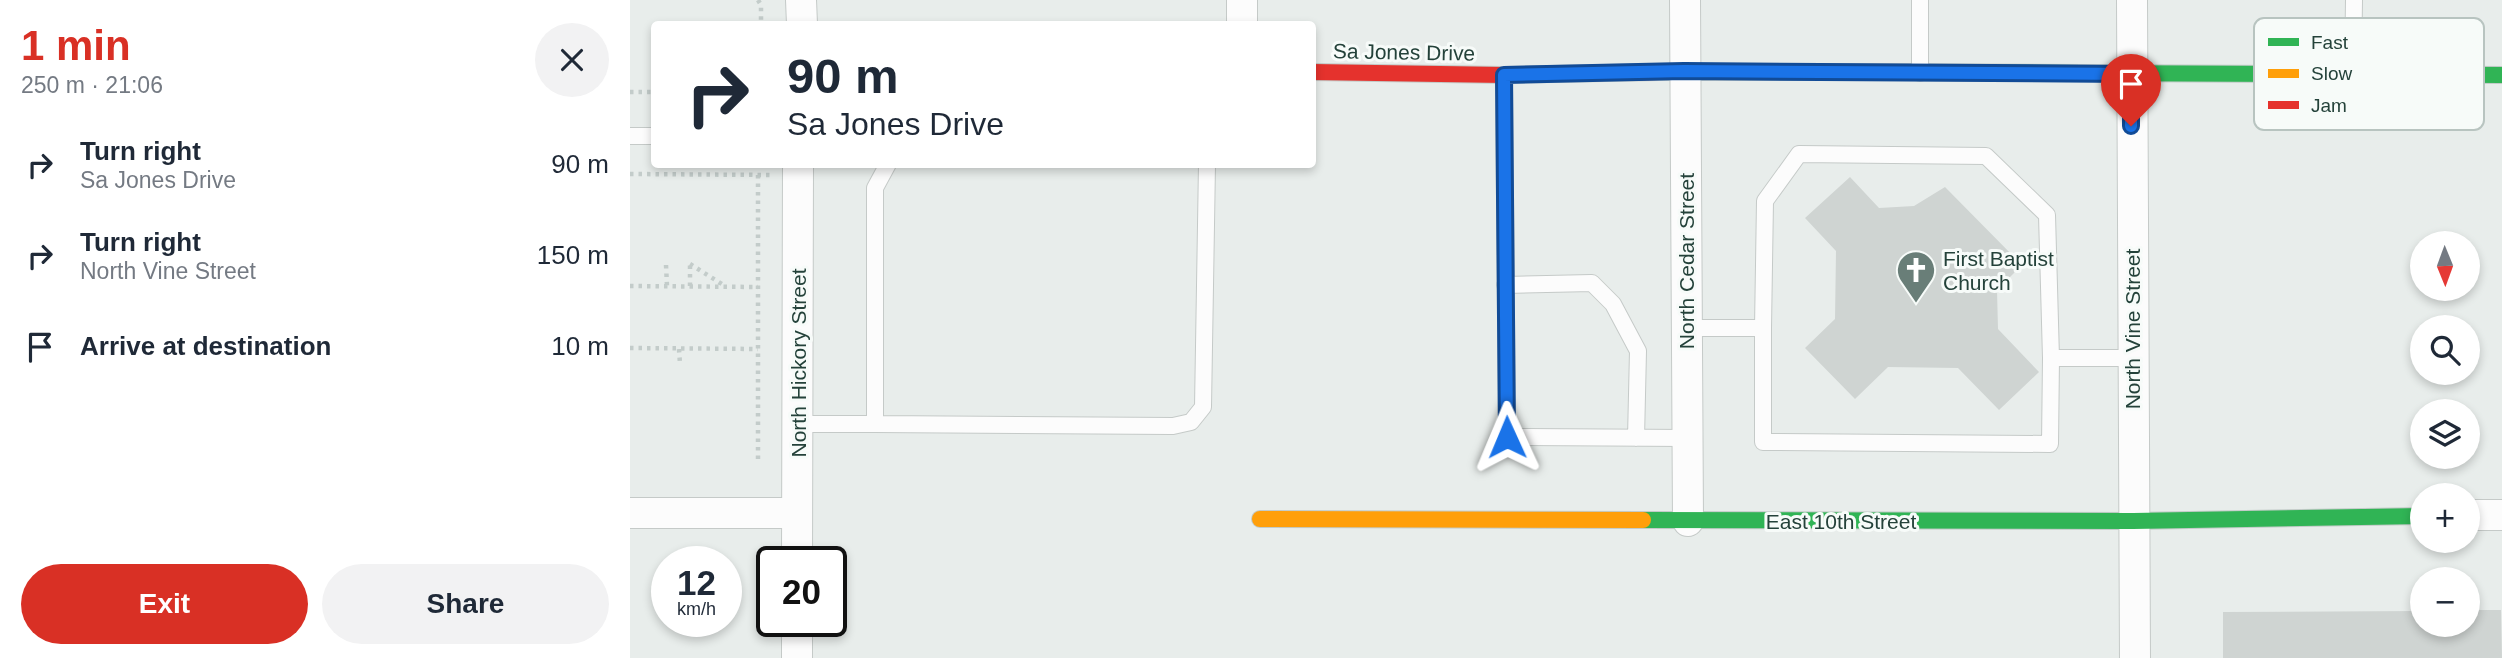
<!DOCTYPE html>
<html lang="en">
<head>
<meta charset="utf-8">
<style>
	body { margin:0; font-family:Helvetica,sans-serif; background:#f2f2f3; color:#1f2937; height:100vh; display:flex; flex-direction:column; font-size:26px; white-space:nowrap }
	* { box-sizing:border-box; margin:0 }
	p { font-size:23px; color:#747a83 }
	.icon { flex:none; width:38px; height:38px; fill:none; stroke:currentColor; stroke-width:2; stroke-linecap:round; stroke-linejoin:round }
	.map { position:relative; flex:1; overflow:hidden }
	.sheet { display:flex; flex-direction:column; background:#fff; width:630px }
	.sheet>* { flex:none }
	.banner { position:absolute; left:21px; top:21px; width:665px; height:147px; border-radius:7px; box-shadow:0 4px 10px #0003; background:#fff; color:#1f2937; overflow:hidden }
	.needle { width:46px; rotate:179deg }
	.controls { position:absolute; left:1780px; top:231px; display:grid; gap:14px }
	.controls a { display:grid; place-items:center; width:70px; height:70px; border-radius:50%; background:#fff; box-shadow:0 4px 10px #0003; font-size:35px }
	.speed { position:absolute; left:21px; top:546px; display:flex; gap:14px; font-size:35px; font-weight:700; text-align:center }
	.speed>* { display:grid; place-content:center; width:91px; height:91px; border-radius:50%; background:#fff; box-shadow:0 4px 10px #0003; line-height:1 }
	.speed small { font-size:18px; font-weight:400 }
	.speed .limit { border:4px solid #111; border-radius:10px; background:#fff; color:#111 }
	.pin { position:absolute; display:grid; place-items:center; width:60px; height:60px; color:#fff; margin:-72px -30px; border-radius:50% 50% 50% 0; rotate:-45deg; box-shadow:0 0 7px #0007 }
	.pin .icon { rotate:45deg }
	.me { position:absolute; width:77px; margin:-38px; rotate:359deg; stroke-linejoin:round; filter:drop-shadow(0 0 5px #0008) }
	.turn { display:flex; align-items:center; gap:24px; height:147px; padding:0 21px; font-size:32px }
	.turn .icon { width:91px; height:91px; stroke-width:2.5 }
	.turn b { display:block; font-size:49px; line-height:60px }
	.round { display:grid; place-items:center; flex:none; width:74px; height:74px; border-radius:37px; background:#f2f2f3 }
	.head { display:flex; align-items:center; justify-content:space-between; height:119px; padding:0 21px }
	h1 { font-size:42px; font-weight:600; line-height:52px; color:#d93025 }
	.button { display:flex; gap:14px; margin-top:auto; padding:14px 21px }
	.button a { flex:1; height:80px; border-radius:42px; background:#d93025; color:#fff; font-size:28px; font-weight:600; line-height:80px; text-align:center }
	.button a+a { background:#f2f2f3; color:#1f2937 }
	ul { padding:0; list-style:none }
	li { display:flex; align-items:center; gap:21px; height:91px; padding:0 21px }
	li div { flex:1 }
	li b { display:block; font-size:26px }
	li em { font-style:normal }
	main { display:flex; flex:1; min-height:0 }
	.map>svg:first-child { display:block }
	.building { fill:#cfd4d2 }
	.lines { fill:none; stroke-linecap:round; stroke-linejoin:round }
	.lane-casing { stroke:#c5cac8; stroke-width:18 }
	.street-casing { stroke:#c5cac8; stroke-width:32 }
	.fast-casing { stroke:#c3cbc8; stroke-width:18 }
	.slow-casing { stroke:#c3cbc8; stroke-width:18 }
	.jam-casing { stroke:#c3cbc8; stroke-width:18 }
	.path { stroke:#c3ccca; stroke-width:4.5; stroke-dasharray:3.5 5; stroke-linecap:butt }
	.lane { stroke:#fcfcfc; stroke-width:16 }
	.street { stroke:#fcfcfc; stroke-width:30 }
	.fast { stroke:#30b455; stroke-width:16 }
	.slow { stroke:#ff9f0a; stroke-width:16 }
	.jam { stroke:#e5322d; stroke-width:16 }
	.route-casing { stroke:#114b97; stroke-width:18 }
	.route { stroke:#1a73e8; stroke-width:12 }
	.labels { text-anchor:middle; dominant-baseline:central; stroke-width:6; stroke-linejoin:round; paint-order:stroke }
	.street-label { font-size:21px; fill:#24423a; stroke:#f7fbf9 }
	.poi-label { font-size:21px; fill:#24423a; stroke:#f7fbf9; text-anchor:start }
	.key { fill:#f7fbf9; stroke:#b8c4c0; stroke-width:2 }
	.key-label { font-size:19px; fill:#24423a }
</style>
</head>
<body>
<main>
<section class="sheet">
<div class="head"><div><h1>1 min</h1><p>250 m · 21:06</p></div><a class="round"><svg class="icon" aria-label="close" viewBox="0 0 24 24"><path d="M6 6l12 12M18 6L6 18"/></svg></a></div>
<ul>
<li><svg class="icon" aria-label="right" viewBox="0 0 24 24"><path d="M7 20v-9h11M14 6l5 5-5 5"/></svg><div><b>Turn right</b><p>Sa Jones Drive</p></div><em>90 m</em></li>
<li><svg class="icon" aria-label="right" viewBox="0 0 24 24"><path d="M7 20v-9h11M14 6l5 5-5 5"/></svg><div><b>Turn right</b><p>North Vine Street</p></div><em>150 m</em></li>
<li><svg class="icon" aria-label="arrive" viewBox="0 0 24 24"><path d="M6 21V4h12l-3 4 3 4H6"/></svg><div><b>Arrive at destination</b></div><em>10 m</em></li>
</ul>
<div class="button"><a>Exit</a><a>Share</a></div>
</section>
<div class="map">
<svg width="1872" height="658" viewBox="0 0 1872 658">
	<rect width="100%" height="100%" fill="#e8edeb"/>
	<path class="building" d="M1220,177l29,31 35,-2 31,-19 77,78 -25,25 1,39 41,43 -40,38 -41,-42 -70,-1 -33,32 -50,-51 30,-29 1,-68 -31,-33z
		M1838,610h33l1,48h-279v-46l199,-1v14h46z"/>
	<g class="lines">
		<g class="lane-casing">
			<path id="lane" d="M1290,73v-73
				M874,75l3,362 180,1
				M1723,75l1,-75
				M0,136h24
				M875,285l87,-2 21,21 25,47 -2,87
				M1056,328h77v114l287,2 1,-86h82
				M1133,328l2,-127 34,-47 187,2 61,59 4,143
				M167,424h78v-236l13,-24
				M245,424l298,2 18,-4 12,-15 4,-243"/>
		</g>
		<g class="street-casing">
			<path id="street" d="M171,0l1,24
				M1055,0l3,521
				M1502,0l3,658
				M612,24v-24
				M0,513h167
				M1838,515h34
				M167,562l1,-398
				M167,658v-37"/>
		</g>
		<g class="fast-casing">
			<path id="fast" d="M1275,72l597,3
				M1013,520l490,1 289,-5"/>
		</g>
		<g class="slow-casing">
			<path id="slow" d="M1029,72h246
				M630,519l383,1"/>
		</g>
		<g class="jam-casing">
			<path id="jam" d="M682,72l192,3 155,-3"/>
		</g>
		<path class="path" d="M128,0l3,5v19
			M0,92h24
			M0,174l141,1
			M128,175v284
			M60,264l35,22
			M36,265l1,21
			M0,286l128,1
			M60,286v-22
			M0,348l128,1
			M49,349l1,15"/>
		<use href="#lane" class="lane"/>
		<use href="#street" class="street"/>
		<use href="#fast" class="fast"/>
		<use href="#slow" class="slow"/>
		<use href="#jam" class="jam"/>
	</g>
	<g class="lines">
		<g class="route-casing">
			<path id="route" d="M877,437l-3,-362 180,-4 447,3v52"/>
		</g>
		<use href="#route" class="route"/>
	</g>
	<defs>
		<g id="church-pin" transform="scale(2.0125)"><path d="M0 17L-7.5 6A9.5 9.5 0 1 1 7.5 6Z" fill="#697e78" stroke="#f7fbf9"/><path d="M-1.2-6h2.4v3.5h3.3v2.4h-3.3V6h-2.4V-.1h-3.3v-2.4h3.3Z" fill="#fff"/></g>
	</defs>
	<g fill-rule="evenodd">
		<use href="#church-pin" x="1286" y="270"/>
	</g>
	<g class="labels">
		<g class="street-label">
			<text transform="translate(774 52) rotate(1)">Sa Jones Drive</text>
			<text transform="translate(1056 261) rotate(-90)">North Cedar Street</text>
			<text transform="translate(1502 329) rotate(-90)">North Vine Street</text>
			<text transform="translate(168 363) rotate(-90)">North Hickory Street</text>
			<text x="1211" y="521">East 10th Street</text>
		</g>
		<g class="poi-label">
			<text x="1313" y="258">First Baptist<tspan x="1313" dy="24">Church</tspan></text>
		</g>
	</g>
	<rect x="1624" y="18" width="230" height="112" rx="10" class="key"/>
	<rect x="1638" y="38" width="31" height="8" fill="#30b455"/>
	<rect x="1638" y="69" width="31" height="9" fill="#ff9f0a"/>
	<rect x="1638" y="101" width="31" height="8" fill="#e5322d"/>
	<g class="key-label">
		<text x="1681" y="49">Fast</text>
		<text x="1681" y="80">Slow</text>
		<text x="1681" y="112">Jam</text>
	</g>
</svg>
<div class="controls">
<a><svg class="needle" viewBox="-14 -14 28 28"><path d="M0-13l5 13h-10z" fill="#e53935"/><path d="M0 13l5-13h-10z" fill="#747a83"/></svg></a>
<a><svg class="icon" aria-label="search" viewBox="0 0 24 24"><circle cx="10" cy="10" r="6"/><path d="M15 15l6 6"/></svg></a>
<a><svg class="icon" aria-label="layers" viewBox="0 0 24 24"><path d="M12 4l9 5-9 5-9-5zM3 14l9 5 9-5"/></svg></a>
<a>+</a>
<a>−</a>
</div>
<div class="speed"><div>12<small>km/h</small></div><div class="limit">20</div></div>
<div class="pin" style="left:1501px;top:126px;background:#d93025"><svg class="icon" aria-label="arrive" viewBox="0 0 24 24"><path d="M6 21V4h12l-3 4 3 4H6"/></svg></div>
<svg class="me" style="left:877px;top:437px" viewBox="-20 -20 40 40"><path d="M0-17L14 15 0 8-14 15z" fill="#1a73e8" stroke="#fff" stroke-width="4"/></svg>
<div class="banner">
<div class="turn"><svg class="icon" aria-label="right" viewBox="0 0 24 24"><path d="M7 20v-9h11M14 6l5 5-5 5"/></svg><div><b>90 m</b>Sa Jones Drive</div></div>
</div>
</div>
</main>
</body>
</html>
